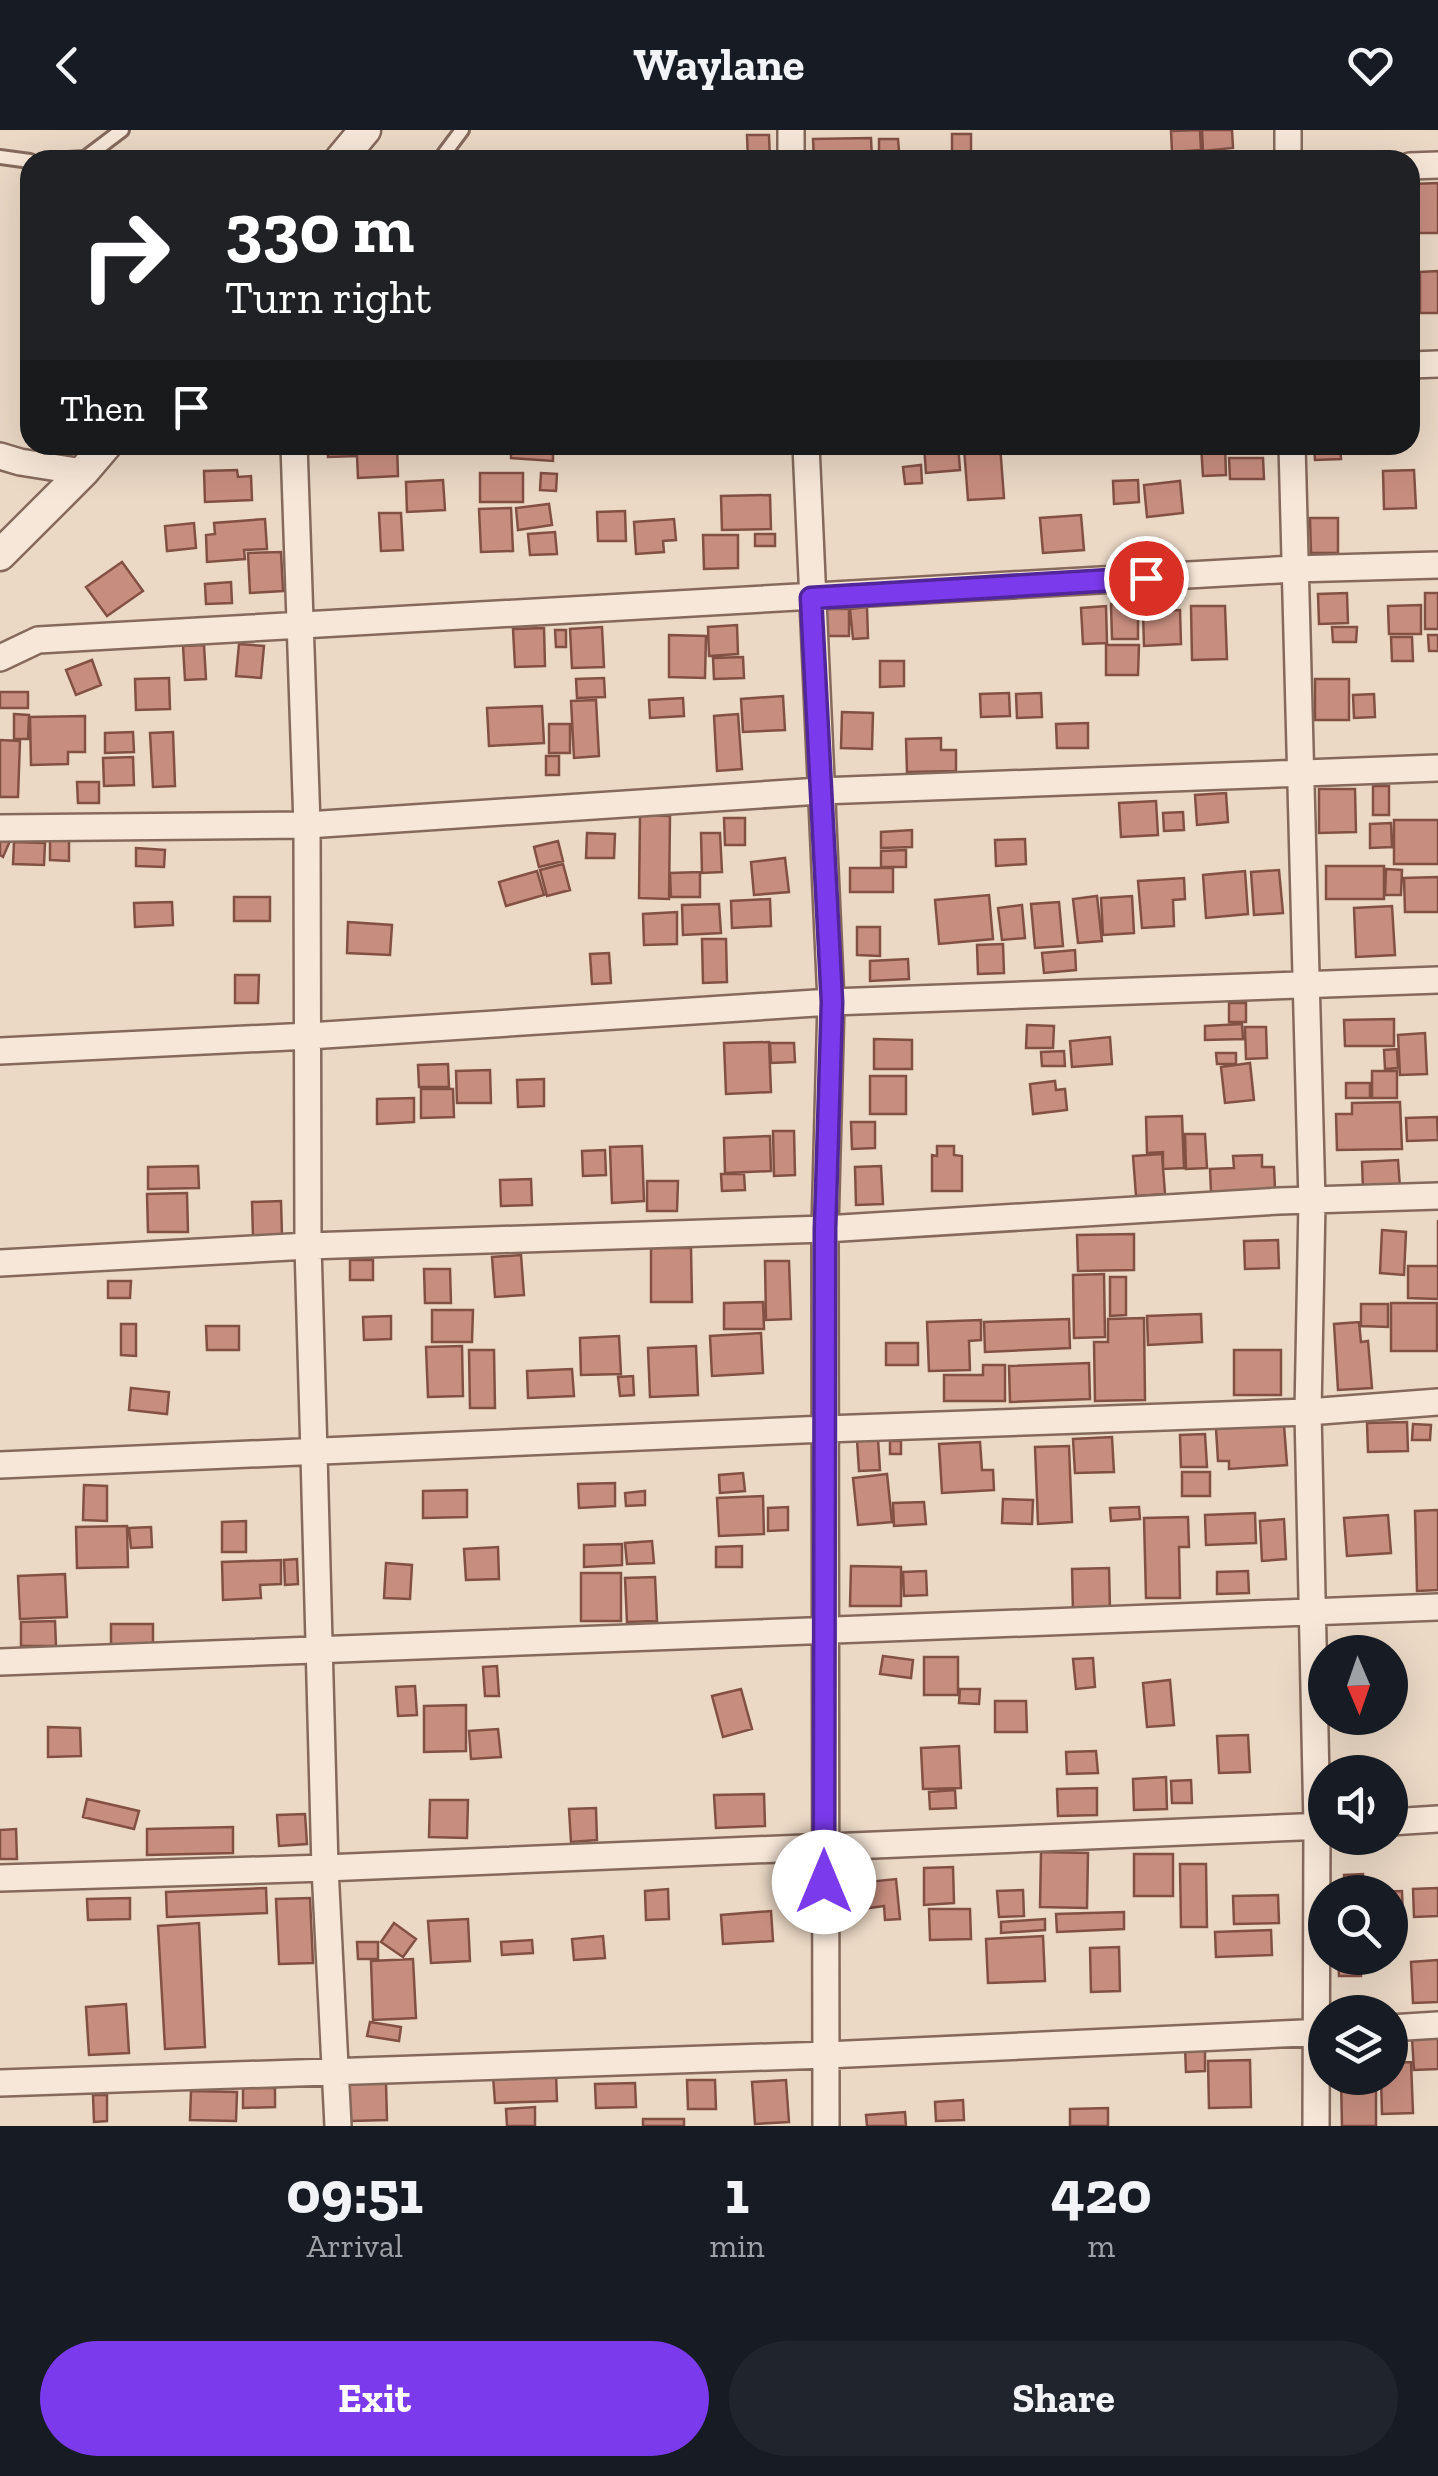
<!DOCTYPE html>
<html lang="en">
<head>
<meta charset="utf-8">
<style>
	body { margin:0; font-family:"Zilla Slab",serif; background:#20242c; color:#f1f3f6; height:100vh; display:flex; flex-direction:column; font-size:38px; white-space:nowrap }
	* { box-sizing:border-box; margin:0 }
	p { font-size:32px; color:#9ea1a6 }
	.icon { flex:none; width:55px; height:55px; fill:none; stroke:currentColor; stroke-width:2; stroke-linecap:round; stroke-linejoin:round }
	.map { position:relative; height:1996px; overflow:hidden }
	.details { display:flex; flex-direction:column; background:#171b24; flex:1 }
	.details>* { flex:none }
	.top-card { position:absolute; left:20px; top:20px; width:1400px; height:305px; border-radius:30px; box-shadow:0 10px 40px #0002; background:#202124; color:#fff; overflow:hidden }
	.needle { width:65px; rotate:178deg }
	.fabs { position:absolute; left:1308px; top:1505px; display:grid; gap:20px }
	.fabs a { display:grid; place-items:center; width:100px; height:100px; border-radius:50%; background:#171b24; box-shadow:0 10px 40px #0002; font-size:50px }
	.pin { position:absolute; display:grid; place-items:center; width:85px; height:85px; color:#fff; margin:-42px; border:5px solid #fff; border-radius:50%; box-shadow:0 2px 10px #0007 }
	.me { position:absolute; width:110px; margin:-55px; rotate:0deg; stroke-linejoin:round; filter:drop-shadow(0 0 8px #0008) }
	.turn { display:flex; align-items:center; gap:35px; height:210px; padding:0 40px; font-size:45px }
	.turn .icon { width:130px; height:130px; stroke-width:2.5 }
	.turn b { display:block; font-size:70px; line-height:85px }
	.then { display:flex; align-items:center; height:95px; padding:0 40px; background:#0003; gap:20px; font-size:38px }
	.eta { display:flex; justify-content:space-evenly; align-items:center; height:170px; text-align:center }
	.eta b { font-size:60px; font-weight:700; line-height:70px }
	.action { display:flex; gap:20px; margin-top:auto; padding:20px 40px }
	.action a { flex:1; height:115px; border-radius:60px; background:#7c3aed; color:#fff; font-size:40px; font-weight:700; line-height:115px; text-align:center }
	.action a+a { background:#20242c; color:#f1f3f6 }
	header { display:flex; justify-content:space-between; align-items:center; height:130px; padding:0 40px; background:#171b24; font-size:45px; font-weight:700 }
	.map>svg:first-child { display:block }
	.building { fill:#c78d7e; stroke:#835044; stroke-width:2.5 }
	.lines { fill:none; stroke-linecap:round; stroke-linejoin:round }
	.service-casing { stroke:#856a5c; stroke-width:18 }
	.minor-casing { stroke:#856a5c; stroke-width:30 }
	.tertiary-casing { stroke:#856a5c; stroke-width:35 }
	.service { stroke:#f7e7d8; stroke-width:12 }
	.minor { stroke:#f7e7d8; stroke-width:25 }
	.tertiary { stroke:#f7e7d8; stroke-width:30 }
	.route-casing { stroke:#51269a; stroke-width:25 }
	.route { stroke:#7c3aed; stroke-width:18 }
</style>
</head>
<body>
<header><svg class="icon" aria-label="back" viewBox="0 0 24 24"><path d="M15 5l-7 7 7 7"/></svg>Waylane<svg class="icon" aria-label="heart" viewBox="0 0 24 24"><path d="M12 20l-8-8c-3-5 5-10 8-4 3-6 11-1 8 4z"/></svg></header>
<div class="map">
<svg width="1438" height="1996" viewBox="0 0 1438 1996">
	<rect width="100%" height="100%" fill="#ebd8c5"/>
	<path class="building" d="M1200,0l1,20 -29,2 -1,-21z
		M1202,0h30l1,18 -30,3z
		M952,4h19v26h-19z
		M747,5h22l1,25h-22z
		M871,8l1,22h-58l-1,-21z
		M879,9h19l1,12 -20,1z
		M918,22v8h-33v-7z
		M1438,53v50h-26v-49z
		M1438,141v42h-18v-41z
		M327,315h70l1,31 -40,2 -1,-22 -29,1z
		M511,315h42v16l-42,-3z
		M924,315h34l2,25 -34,3z
		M1000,315l4,53 -36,2 -4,-52z
		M1201,315h24l1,30 -23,1z
		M1314,315h26l1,14 -26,1z
		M1229,328h34l1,21h-34z
		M921,335l1,18 -17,1 -2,-17z
		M237,340l1,7 13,-1 1,24 -47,2 -1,-31z
		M1414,340l2,38 -32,1 -1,-38z
		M480,343h43v29h-43z
		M541,343l16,1 -1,17 -16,-1z
		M443,350l2,30 -38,2 -1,-30z
		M1138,350l1,22 -25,2 -1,-23z
		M1180,351l3,32 -36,4 -3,-32z
		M770,365l1,34 -49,1 -1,-34z
		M549,374l3,21 -34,5 -2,-22z
		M511,378l2,43 -32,1 -2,-43z
		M625,381l1,30h-28l-1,-29z
		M379,383h22l2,37 -22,1z
		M1081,385l3,35 -41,3 -3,-35z
		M1310,388h28v35h-27z
		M265,389l2,30 -23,1 1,9 -38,3 -1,-27 9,-1 -1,-11z
		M674,389l2,21 -13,1 1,11 -28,2 -2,-32z
		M194,393l2,25 -29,3 -2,-25z
		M555,402l2,22 -27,1 -2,-21z
		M755,404h20v12h-20z
		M703,405h35v33l-34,1z
		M281,422l2,39 -33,2 -2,-40z
		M122,432l21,29 -36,25 -21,-29z
		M231,452l1,21 -26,1 -1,-20z
		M1347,463l1,30 -29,1 -1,-30z
		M1425,463h13v36h-13z
		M1138,473v36h-26l-1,-35z
		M1421,475v29h-32l-1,-28z
		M1106,476l1,37 -24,1 -2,-36z
		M1191,476h34l2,53 -35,1z
		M867,477l1,31 -15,1 -3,-30z
		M826,479h23v27h-23z
		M1180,480l1,34 -37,2 -1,-34z
		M737,495l1,29 -29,2 -1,-29z
		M602,497l2,40 -32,1 -2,-39z
		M1332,497h25l-1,15h-23z
		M544,498l1,38 -30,1 -2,-38z
		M555,500h11v17h-10z
		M669,505l37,1 -1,42 -36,-1z
		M1428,505h10v16h-9z
		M1391,507h21l1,24h-21z
		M239,514l25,2 -3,32 -25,-2z
		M204,515l2,34 -21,1 -2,-34z
		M1106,515h33l-1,30h-32z
		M743,527l1,21 -30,1 -1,-21z
		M92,530l9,25 -25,10 -10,-25z
		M880,531h24v25l-24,1z
		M169,548l1,31 -34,1 -1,-31z
		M604,548l1,19 -28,1 -1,-19z
		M1315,549h34v41h-34z
		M0,562h28v16h-28z
		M1009,563l1,23 -29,1 -1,-23z
		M1041,563l1,24 -25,1 -1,-24z
		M1374,564l1,23 -21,1 -1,-23z
		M783,566l2,34 -42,2 -2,-33z
		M683,568l1,18 -34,2 -1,-18z
		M596,570l3,56 -25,2 -3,-57z
		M542,576l2,37 -55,3 -2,-38z
		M842,582l31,1 -1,36 -31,-1z
		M14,584l15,1 -1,24h-14z
		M738,584l4,55 -25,2 -3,-55z
		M85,586v36h-17v12l-37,1 -1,-48z
		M1088,593v25h-31l-1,-24z
		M549,594h21v29h-21z
		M133,602l1,20 -29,1v-20z
		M173,602l2,54 -22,1 -3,-54z
		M941,608v12h15v21l-49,1 -1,-33z
		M0,610l20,1 -2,56h-18z
		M546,626h13v19h-13z
		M133,627l1,28 -30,1 -1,-28z
		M77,652h22v21h-21z
		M1373,656h16v29h-16z
		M1319,659h36l1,43 -37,1z
		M1226,663l2,29 -31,3 -2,-30z
		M1156,671l2,34 -37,2 -2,-34z
		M1183,682l1,18 -20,1 -1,-18z
		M640,685l30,1 -1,83 -30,-1z
		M724,688h21v27h-20z
		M1394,690h44v44h-44z
		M1391,693l1,24 -22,1v-24z
		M912,700v17l-31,1v-16z
		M587,703l28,1 -1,24h-28z
		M701,703h19l2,39 -20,1z
		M0,707l10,4 -7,16 -3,-2z
		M50,707l19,1v23l-19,-1z
		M1025,709l1,25 -30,2 -1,-26z
		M558,711l5,20 -24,6 -5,-20z
		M14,712l31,1 -1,22 -31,-1z
		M136,718l29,2 -1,17 -28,-1z
		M906,720v17h-25v-16z
		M785,728l4,34 -35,3 -3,-33z
		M563,734l7,26 -23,6 -7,-26z
		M1326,736h58v33h-58z
		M850,738h43v24h-43z
		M1386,739l16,1 -1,25h-16z
		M1279,740l4,43 -29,2 -3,-43z
		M537,741l7,24 -38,11 -7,-24z
		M1245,741l3,43 -42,4 -3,-43z
		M700,742v25h-29l-1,-24z
		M1438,747v35h-33l-1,-34z
		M1184,748l1,21 -12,1 1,26 -32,2 -4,-47z
		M989,765l4,44 -54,5 -4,-44z
		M1097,766l5,45 -24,2 -5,-44z
		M1132,766l2,37 -31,2 -2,-37z
		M234,767h36v24h-36z
		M770,769l1,27 -39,2 -1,-27z
		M172,772l1,23 -38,2 -1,-24z
		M1059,772l4,44 -28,2 -4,-44z
		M719,774l2,29 -38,2 -1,-30z
		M1022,775l3,33 -23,2 -4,-32z
		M1392,776l3,49 -39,2 -2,-49z
		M677,782v32l-33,1 -1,-31z
		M348,792l44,3 -2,30 -43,-2z
		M857,797h23v29l-23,-1z
		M702,809h24l1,43 -24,1z
		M1003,814l1,29 -26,1 -1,-29z
		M1075,820l1,20 -32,3 -2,-20z
		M609,823l2,30 -19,1 -2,-30z
		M908,829l1,20 -39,2v-20z
		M235,845h24l-1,28h-23z
		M1229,873h17v19h-17z
		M1394,889v27h-49l-1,-26z
		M1242,894l1,15 -38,1v-14z
		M1027,895l27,1 -1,22h-27z
		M1245,897h21l1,31 -21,1z
		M1425,903l2,41 -27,1 -2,-40z
		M1110,907l2,27 -40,3 -2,-26z
		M874,909l38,1v29h-38z
		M769,912l2,50 -45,2 -2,-51z
		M770,913h24l1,19 -24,1z
		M1397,919l1,19 -13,1 -1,-19z
		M1064,921l1,15h-23l-1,-14z
		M1216,923h20v11h-19z
		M1250,933l4,37 -29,3 -4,-36z
		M448,934l1,23h-30l-1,-22z
		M490,940l1,33h-34l-1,-32z
		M1372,941h25v27h-25z
		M870,946h36v38h-36z
		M544,949v27l-26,1 -1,-27z
		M1055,951l1,9 9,-1 2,21 -34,4 -3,-30z
		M1346,953h24v15h-24z
		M421,959h32l1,28 -33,1z
		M414,968v24l-37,2v-25z
		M1400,972l2,47 -65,1 -1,-36h16v-11z
		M1182,986l2,52 -21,1v-17l-16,1 -1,-36z
		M1437,987l1,23 -31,1 -1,-23z
		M851,992h24v26l-23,1z
		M773,1001h21l1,44 -21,1z
		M1185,1004h20l2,34 -21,1z
		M770,1006l1,35 -46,2 -1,-35z
		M642,1016l2,55 -32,2 -2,-56z
		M937,1016h17v9l8,1v35h-30v-36l5,1z
		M605,1020l1,25 -23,1 -1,-25z
		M1162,1024l3,40 -29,2 -3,-40z
		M1262,1025v12h12l1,22 -64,3 -1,-23 24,-1 -1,-12z
		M1398,1030l2,28 -37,2 -1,-28z
		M198,1036l1,22 -51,1v-22z
		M881,1036l2,38 -27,1 -1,-38z
		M721,1044h23l1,16 -23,1z
		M531,1049l1,26 -31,1 -1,-26z
		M647,1051h31l-1,30h-30z
		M187,1063l1,39h-40l-1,-38z
		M281,1071l1,35 -29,1 -1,-35z
		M1438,1090v79l-30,-1v-32h30z
		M1382,1100l24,2 -2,43 -24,-2z
		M1134,1104v36l-56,1 -1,-36z
		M1278,1110l1,28 -34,1 -1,-28z
		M651,1118h40l1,54h-41z
		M521,1125l3,40 -29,2 -3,-40z
		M350,1130h23v20h-23z
		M765,1131h24l2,58 -25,1z
		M424,1139h26l1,34h-26z
		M1104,1144l1,63 -31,1 -1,-63z
		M1110,1147h16v38l-16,1z
		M108,1151h23l-1,17h-22z
		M763,1172l1,27h-40v-26z
		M1391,1173h46v48h-46z
		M1361,1174h27v23l-27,-1z
		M432,1180h41l-1,32h-40z
		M1201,1184l1,28 -54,3 -1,-29z
		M391,1186v23l-27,1 -1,-23z
		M1144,1188l1,82 -50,1 -1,-59h14v-23z
		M1069,1189l1,29 -85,4 -1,-30z
		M981,1190v20l-12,1 1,29 -41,1 -2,-49z
		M1359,1192l2,20 7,-1 4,47 -34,2 -4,-66z
		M121,1194h15v32l-15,-1z
		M206,1196h33v24h-32z
		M761,1203l2,40 -51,3 -2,-40z
		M619,1206l2,38 -40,1 -1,-37z
		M886,1213h32v22h-32z
		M462,1216l1,50 -35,1 -2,-50z
		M696,1216l2,49 -48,2 -2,-49z
		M469,1220h25l1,58h-25z
		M1234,1220h47v45h-47z
		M1089,1233l1,36 -80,3 -1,-36z
		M983,1235h22v36h-61v-26h39z
		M572,1239l2,27 -46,2 -1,-27z
		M633,1246l1,19 -14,1 -2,-19z
		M131,1258l38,4 -2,22 -38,-4z
		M1407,1292l1,29 -40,1 -1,-29z
		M1413,1294l18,1 -1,15h-18z
		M1284,1295l3,40 -58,4v-8h-11l-2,-32z
		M1205,1304l2,33h-26l-1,-32z
		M1112,1307l2,35 -39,1 -2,-34z
		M878,1309l2,31 -21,1 -2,-31z
		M890,1311h11v13h-11z
		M980,1312l2,28h11l1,20 -52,3 -3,-49z
		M1069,1316l3,76 -34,2 -3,-77z
		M1182,1342h28v24h-28z
		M743,1343l2,18 -25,2 -1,-18z
		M887,1344l5,48 -34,3 -5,-47z
		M615,1353v23l-36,2 -1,-24z
		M84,1355l23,1v35l-24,-1z
		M467,1360v27l-44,1v-27z
		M645,1361v14l-19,1 -1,-13z
		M763,1366l1,38 -45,2 -2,-38z
		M1003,1369l30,1 -1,24 -30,-1z
		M924,1372l2,22 -32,2 -1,-23z
		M788,1377v23l-20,1v-23z
		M1139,1377l1,12 -29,2 -1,-13z
		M1438,1380v80l-21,1 -2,-80z
		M1255,1383l1,30 -50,2 -1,-30z
		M1388,1385l3,38 -44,3 -3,-38z
		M1188,1387l1,30h-10l1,51h-34l-2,-80z
		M1284,1389l2,40 -24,2 -2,-40z
		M246,1391v31h-24v-30z
		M127,1396l1,41 -51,1 -1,-41z
		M151,1397l1,20 -21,1 -2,-20z
		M652,1411l2,22 -27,1 -2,-21z
		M622,1414v21l-38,2v-22z
		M742,1416v21h-26v-20z
		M498,1417l1,32 -33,1 -2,-31z
		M297,1429l1,25 -13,1 -1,-25z
		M281,1430v24l-21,1 1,13 -38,2 -1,-38z
		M386,1433l26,2 -2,34 -26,-1z
		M851,1436l50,1v39h-51z
		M1109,1438l1,42 -37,2 -1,-43z
		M926,1441l1,24 -23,1 -1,-24z
		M1248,1441l1,22 -32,1v-22z
		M581,1443h40v48h-40z
		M65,1444l2,43 -47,2 -2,-43z
		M655,1447l2,44 -30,1 -2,-44z
		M55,1491l1,25h-35v-24z
		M111,1494h42v25h-42z
		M883,1526l30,4 -2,18 -31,-4z
		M924,1527h34v38h-34z
		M1093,1528l2,29 -19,2 -3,-30z
		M497,1536l2,30h-14l-2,-29z
		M1170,1550l4,45 -27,2 -4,-44z
		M415,1556l2,29 -19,1 -2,-29z
		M741,1559l11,40 -29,8 -11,-41z
		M960,1559h20l-1,15 -20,-1z
		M995,1571h31l1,31h-32z
		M466,1575v46l-42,1v-46z
		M48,1597l32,1 1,28 -33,1z
		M498,1599l3,28 -30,2 -2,-28z
		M1248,1605l2,37 -31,1 -2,-37z
		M959,1616l2,42 -38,1 -2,-41z
		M1096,1621l2,22 -31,1 -1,-22z
		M1166,1647l1,32 -33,1 -1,-31z
		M1191,1650l1,23h-20l-1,-22z
		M1097,1658v27l-39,1 -1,-27z
		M955,1660l1,18 -26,1 -1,-17z
		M764,1664l1,32 -49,2 -2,-33z
		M87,1669l52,12 -5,18 -51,-12z
		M430,1670h38l-1,38 -38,-1z
		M596,1678l1,32 -26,2 -2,-33z
		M305,1684l2,30 -28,2 -2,-31z
		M233,1697v26l-86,2v-26z
		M16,1699l1,30h-17v-29z
		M1041,1722l47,1 -1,55 -47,-1z
		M1134,1724h39v42h-39z
		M1180,1734h26l1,63h-26z
		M953,1737l1,36 -30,2v-37z
		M1363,1744v18h-18l-1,-17z
		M896,1749l4,40 -15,1 -1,-14 -15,2 -2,-26z
		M266,1758l1,25 -100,4 -1,-25z
		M1438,1758v28l-24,1 -1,-28z
		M668,1759l1,30 -23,1 -1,-29z
		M1023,1760l1,26 -25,1 -2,-26z
		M1402,1761l1,27 -13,1v-27h-21z
		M1278,1765l1,28 -45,1 -1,-28z
		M130,1768v21l-42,1 -1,-21z
		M310,1768l3,65 -34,1 -3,-65z
		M929,1779h41l1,30 -41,1z
		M771,1781l2,30 -50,3 -2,-29z
		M1124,1782v17l-67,3 -1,-18z
		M468,1789l2,42 -39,2 -3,-42z
		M1045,1789v11l-44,3v-11z
		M199,1793l6,124 -40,2 -7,-123z
		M394,1793l22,16 -13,18 -22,-15z
		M1271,1800l1,25 -56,2 -1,-25z
		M603,1806l2,22 -31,2 -2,-21z
		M1043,1806l2,45 -57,2 -2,-44z
		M532,1810l1,13 -31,2 -1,-13z
		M357,1812h21v17h-20z
		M1119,1817l1,44 -29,1 -1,-44z
		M1338,1828h22l1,18h-22z
		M413,1829l3,59 -43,2 -2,-59z
		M1438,1830v42l-25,1 -2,-41z
		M126,1874l3,49 -40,2 -3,-48z
		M370,1892l31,5 -2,14 -32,-5z
		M1438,1907v32l-24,1 -2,-32z
		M1205,1916v25l-19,1 -1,-25z
		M1250,1930l1,47 -42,1 -1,-47z
		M1411,1932l2,51 -31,1 -1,-36h9v-15z
		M556,1943l1,28 -62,2 -2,-27z
		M1341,1948h35v48h-34z
		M687,1950h28l1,29h-28z
		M786,1950l3,42 -34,2 -3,-42z
		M386,1953l1,37 -36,1 -2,-37z
		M635,1953l1,24 -40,1 -1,-24z
		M243,1958h32v19l-32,1z
		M191,1961l46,1 -1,29 -46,-1z
		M93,1965h14v26l-13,1z
		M963,1970l1,20 -28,1 -1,-19z
		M535,1977v19h-28l-1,-17z
		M1108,1978v18h-38v-17z
		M905,1982l1,14h-39l-1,-11z
		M643,1989h41v7h-41z"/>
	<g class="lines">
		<g class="service-casing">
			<path id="service" d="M444,24l18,-24
				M0,27l30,4
				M50,30l35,-2 37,-28"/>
		</g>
		<g class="minor-casing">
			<path id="minor" d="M791,0v30
				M1288,0v30
				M1410,36l28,-1
				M1410,235l28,-1
				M294,315l13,380 1,421 6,208 11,414 13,258
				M806,315l25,557 -6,227 1,897
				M1292,315l20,757 -4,210 9,414 -1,300
				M0,326l20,6 63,10
				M0,528l38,-18 1256,-71 144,-4
				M0,698l307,-3 513,-34 618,-23
				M0,921l309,-15 522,-34 607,-22
				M0,1133l308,-17 517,-17 454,-28 159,-5
				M0,1335l825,-36 483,-17 130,-10
				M0,1532l1438,-55
				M1390,1692l48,-3
				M0,1748l325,-10 1000,-42
				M1390,1898l48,-3
				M0,1953l826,-28 499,-23"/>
		</g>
		<g class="tertiary-casing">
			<path id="tertiary" d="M340,30l25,-30
				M0,425l83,-83 23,-27"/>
		</g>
		<use href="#service" class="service"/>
		<use href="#minor" class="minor"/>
		<use href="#tertiary" class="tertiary"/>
	</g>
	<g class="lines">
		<g class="route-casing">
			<path id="route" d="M824,1752l1,-653 7,-227 -21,-404 335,-20"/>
		</g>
		<use href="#route" class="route"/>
	</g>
</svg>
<div class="fabs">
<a><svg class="needle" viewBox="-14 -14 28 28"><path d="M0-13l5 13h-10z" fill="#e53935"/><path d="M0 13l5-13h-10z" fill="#9ea1a6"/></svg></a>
<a><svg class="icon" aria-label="sound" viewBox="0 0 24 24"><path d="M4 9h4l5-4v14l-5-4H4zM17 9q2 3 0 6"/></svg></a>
<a><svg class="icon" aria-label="search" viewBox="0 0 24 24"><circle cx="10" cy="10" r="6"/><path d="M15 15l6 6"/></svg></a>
<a><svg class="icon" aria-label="layers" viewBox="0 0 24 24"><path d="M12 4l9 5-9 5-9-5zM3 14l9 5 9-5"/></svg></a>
</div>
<div class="pin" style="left:1146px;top:448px;background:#d93025"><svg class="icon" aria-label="arrive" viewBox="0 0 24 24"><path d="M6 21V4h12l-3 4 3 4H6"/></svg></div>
<svg class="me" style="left:824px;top:1752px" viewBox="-20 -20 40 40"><circle r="19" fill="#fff"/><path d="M0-13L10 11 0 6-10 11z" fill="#7c3aed"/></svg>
<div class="top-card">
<div class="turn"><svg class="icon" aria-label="right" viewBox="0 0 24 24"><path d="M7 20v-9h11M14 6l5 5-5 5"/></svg><div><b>330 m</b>Turn right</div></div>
<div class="then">Then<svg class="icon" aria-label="arrive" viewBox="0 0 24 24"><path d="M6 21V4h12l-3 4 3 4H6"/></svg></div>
</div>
</div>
<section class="details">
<div class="eta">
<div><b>09:51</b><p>Arrival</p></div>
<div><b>1</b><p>min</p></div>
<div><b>420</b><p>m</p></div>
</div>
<div class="action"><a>Exit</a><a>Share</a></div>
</section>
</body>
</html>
